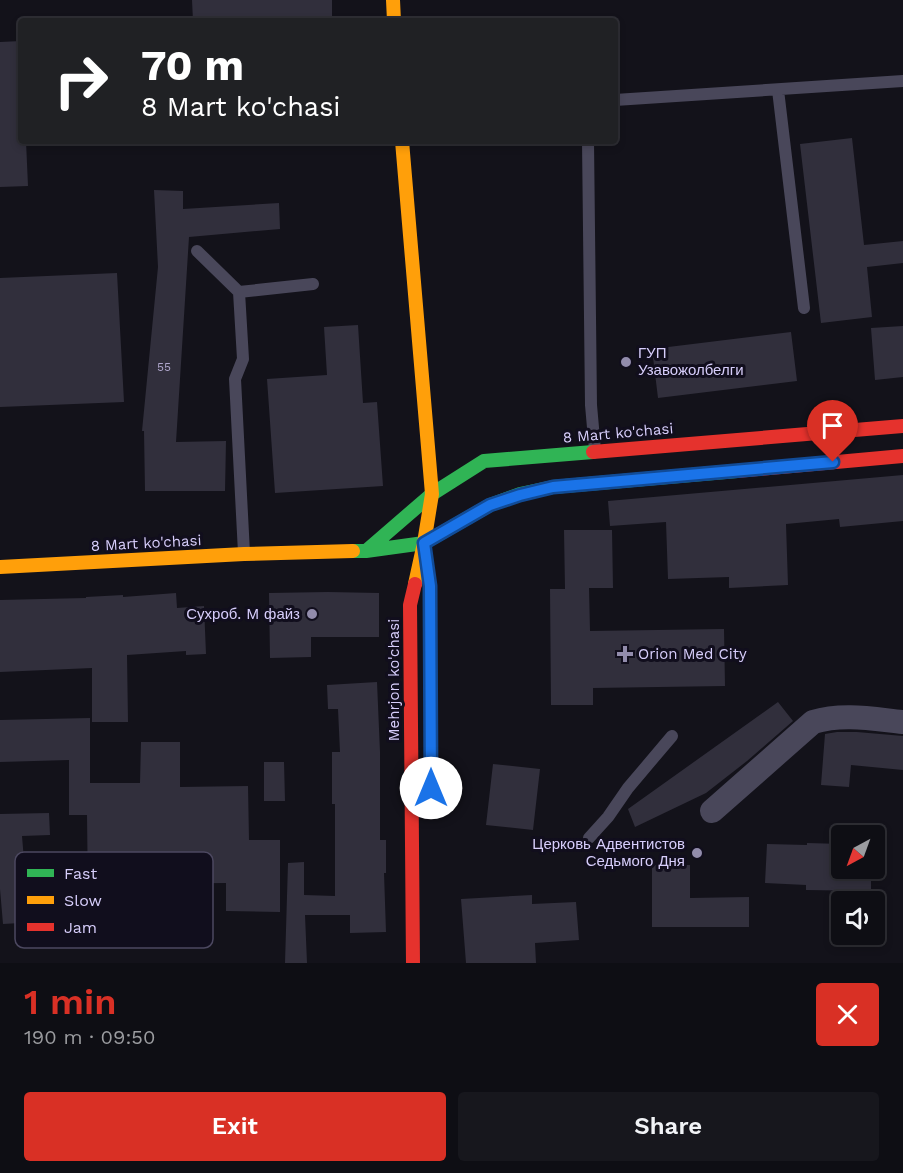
<!DOCTYPE html>
<html lang="en">
<head>
<meta charset="utf-8">
<style>
	body { margin:0; font-family:"Work Sans",sans-serif; background:#17171d; color:#f1f3f6; height:100vh; display:flex; flex-direction:column; font-size:22px; white-space:nowrap }
	* { box-sizing:border-box; margin:0 }
	p { font-size:20px; color:#9b9ca0 }
	.icon { flex:none; width:33px; height:33px; fill:none; stroke:currentColor; stroke-width:2; stroke-linecap:round; stroke-linejoin:round }
	.map { position:relative; height:963px; overflow:hidden }
	.sheet { display:flex; flex-direction:column; background:#0e0e14; flex:1 }
	.sheet>* { flex:none }
	.banner { position:absolute; left:18px; top:18px; width:600px; height:126px; border-radius:6px; box-shadow:0 3px 9px #0003,0 0 0 2px #2e2e34; background:#202124; color:#fff; overflow:hidden }
	.needle { width:39px; rotate:221deg }
	.buttons { position:absolute; left:831px; top:825px; display:grid; gap:12px }
	.buttons a { display:grid; place-items:center; width:54px; height:54px; border-radius:6px; background:#0e0e14; box-shadow:0 3px 9px #0003,0 0 0 2px #2e2e34; font-size:30px }
	.pin { position:absolute; display:grid; place-items:center; width:51px; height:51px; color:#fff; margin:-62px -26px; border-radius:50% 50% 50% 0; rotate:-45deg; box-shadow:0 0 6px #0007 }
	.pin .icon { rotate:45deg }
	.me { position:absolute; width:66px; margin:-33px; rotate:0deg; stroke-linejoin:round; filter:drop-shadow(0 0 4px #0008) }
	.turn { display:flex; align-items:center; gap:21px; height:126px; padding:0 24px; font-size:27px }
	.turn .icon { width:78px; height:78px; stroke-width:2.5 }
	.turn b { display:block; font-size:42px; line-height:51px }
	.round { display:grid; place-items:center; flex:none; width:63px; height:63px; border-radius:6px; background:#17171d }
	.overview { display:flex; align-items:center; justify-content:space-between; height:102px; padding:0 24px }
	h1 { font-size:36px; font-weight:600; line-height:45px; color:#d93025 }
	.primary-button { display:flex; gap:12px; margin-top:auto; padding:12px 24px }
	.primary-button a { flex:1; height:69px; border-radius:6px; background:#d93025; color:#fff; font-size:24px; font-weight:600; line-height:69px; text-align:center }
	.primary-button a+a { background:#17171d; color:#f1f3f6 }
	.map>svg:first-child { display:block }
	.building { fill:#312f3c }
	.lines { fill:none; stroke-linecap:round; stroke-linejoin:round }
	.lane { stroke:#49475a; stroke-width:12 }
	.street { stroke:#49475a; stroke-width:24 }
	.fast { stroke:#30b455; stroke-width:14 }
	.slow { stroke:#ff9f0a; stroke-width:14 }
	.jam { stroke:#e5322d; stroke-width:14 }
	.route-casing { stroke:#114b97; stroke-width:15 }
	.route { stroke:#1a73e8; stroke-width:10 }
	.poi-dot { fill:#928cac; stroke:#110e1d; stroke-width:2 }
	.labels { text-anchor:middle; dominant-baseline:central; stroke-width:6; stroke-linejoin:round; paint-order:stroke }
	.number-label { font-size:12px; fill:#aea6cb }
	.poi-label { font-size:15px; fill:#d7cefb; stroke:#110e1d; text-anchor:start }
	.street-label { font-size:15px; fill:#d7cefb; stroke:#110e1d }
	.key { fill:#110e1d; stroke:#4c4860; stroke-width:1.5 }
	.key-label { font-size:16px; fill:#d7cefb }
</style>
</head>
<body>
<div class="map">
<svg width="903" height="963" viewBox="0 0 903 963">
	<rect width="100%" height="100%" fill="#13121a"/>
	<path class="building" d="M192,0h140v21h-139z
		M21,41v100h5l2,45 -28,1v-145z
		M852,138l12,107 39,-4v22l-36,4 5,50 -51,6 -21,-179z
		M154,190l29,1v18l96,-6 1,26 -91,8 -13,205 50,-1 -1,50h-80l-1,-60h-2l16,-164z
		M117,273l7,129 -124,5v-129z
		M358,325l5,78 14,-1 6,84 -108,7 -8,-114 60,-4 -3,-48z
		M903,326v51l-28,3 -4,-52z
		M791,332l6,49 -139,17 -6,-49z
		M903,475v46l-63,6 -1,-8 -53,5 2,61 -59,3v-11l-61,2 -2,-57 -56,4 -2,-25z
		M564,530h48l1,58h-24l1,43 134,-2 1,57 -132,2v17h-42l-1,-116h15z
		M328,592l51,1v44h-68v20l-41,1 -1,-65z
		M176,593l1,15 27,-2 2,48 -20,1v-4l-59,4 1,67h-36v-54l-92,4v-72l86,-2v-1l37,-2v2z
		M377,682l3,70v88h6v33h-2l2,59 -36,1v-18h-45l2,48h-22l3,-100 16,-1v33l31,1v-92h-3v-52h8l-2,-43h-10l-1,-24z
		M778,702l15,19 -46,40 -41,32 -71,34 -7,-18z
		M90,718v65h50l1,-41h39v45l68,-1 1,54h31v72l-54,-1v-28l-97,1v13l-41,1 -1,-83h-18v-55l-69,2v-42z
		M837,732h20l46,4v34l-52,-5 -2,22 -28,-2 4,-51z
		M264,762h20l1,39h-21z
		M493,764l47,5 -7,61 -47,-5z
		M49,813l1,22 -28,1 4,48 45,-2 2,38 -70,4 -3,-35v-75z
		M807,843l35,1v24h29v23l-65,-1v-5l-41,-2 2,-39 40,1z
		M652,865h38v33l59,-1v30h-97z
		M532,895v9l44,-2 3,38 -44,3 1,20h-70l-5,-64z"/>
	<g class="lines">
		<path class="lane" d="M778,90l26,218
			M615,100l288,-19
			M588,141l3,264 4,45
			M197,251l42,41 74,-8
			M239,292l4,67 -8,20 9,174
			M589,838l19,-21 20,-29 44,-52"/>
		<path class="street" d="M712,811l101,-89c30,-9 60,-3 90,0"/>
		<path class="fast" d="M353,551h13l58,-8 66,-38 30,-11 33,-7 184,-16
			M366,551l66,-57 52,-33 109,-9"/>
		<path class="slow" d="M393,0l1,21
			M402,141l30,353 -8,49 -9,41
			M0,567l244,-13 109,-3"/>
		<path class="jam" d="M593,452l310,-26
			M737,471l166,-15
			M413,963l-3,-358 5,-21"/>
	</g>
	<g class="lines">
		<g class="route-casing">
			<path id="route" d="M431,788l-1,-202 -6,-43 66,-38 30,-10 33,-8 280,-25"/>
		</g>
		<use href="#route" class="route"/>
	</g>
	<g class="poi-dot">
		<circle cx="626" cy="362" r="6"/>
		<circle cx="312" cy="614" r="6"/>
		<path d="M622 645h6v6h6v6h-6v6h-6v-6h-6v-6h6z"/>
		<circle cx="697" cy="853" r="6"/>
	</g>
	<g class="labels">
		<g class="number-label">
			<text x="164" y="367">55</text>
		</g>
		<g class="poi-label">
			<text x="638" y="353">ГУП<tspan x="638" dy="17">Узавожолбелги</tspan></text>
			<text x="300" y="614" text-anchor="end">Сухроб. М файз</text>
			<text x="638" y="654">Orion Med City</text>
			<text x="685" y="844" text-anchor="end">Церковь Адвентистов<tspan x="685" dy="17">Седьмого Дня</tspan></text>
		</g>
		<g class="street-label">
			<text transform="translate(618 433) rotate(-5)">8 Mart ko'chasi</text>
			<text transform="translate(146 543) rotate(-3)">8 Mart ko'chasi</text>
			<text transform="translate(394 680) rotate(-90)">Mehrjon ko'chasi</text>
		</g>
	</g>
	<rect x="15" y="852" width="198" height="96" rx="9" class="key"/>
	<rect x="27" y="869" width="27" height="8" fill="#30b455"/>
	<rect x="27" y="896" width="27" height="8" fill="#ff9f0a"/>
	<rect x="27" y="923" width="27" height="8" fill="#e5322d"/>
	<g class="key-label">
		<text x="64" y="879">Fast</text>
		<text x="64" y="906">Slow</text>
		<text x="64" y="933">Jam</text>
	</g>
</svg>
<div class="buttons">
<a><svg class="needle" viewBox="-14 -14 28 28"><path d="M0-13l5 13h-10z" fill="#e53935"/><path d="M0 13l5-13h-10z" fill="#9b9ca0"/></svg></a>
<a><svg class="icon" aria-label="sound" viewBox="0 0 24 24"><path d="M4 9h4l5-4v14l-5-4H4zM17 9q2 3 0 6"/></svg></a>
</div>
<div class="pin" style="left:833px;top:462px;background:#d93025"><svg class="icon" aria-label="arrive" viewBox="0 0 24 24"><path d="M6 21V4h12l-3 4 3 4H6"/></svg></div>
<svg class="me" style="left:431px;top:788px" viewBox="-20 -20 40 40"><circle r="19" fill="#fff"/><path d="M0-13L10 11 0 6-10 11z" fill="#1a73e8"/></svg>
<div class="banner">
<div class="turn"><svg class="icon" aria-label="right" viewBox="0 0 24 24"><path d="M7 20v-9h11M14 6l5 5-5 5"/></svg><div><b>70 m</b>8 Mart ko'chasi</div></div>
</div>
</div>
<section class="sheet">
<div class="overview"><div><h1>1 min</h1><p>190 m · 09:50</p></div><a class="round" style="background:#d93025;color:#fff"><svg class="icon" aria-label="close" viewBox="0 0 24 24"><path d="M6 6l12 12M18 6L6 18"/></svg></a></div>
<div class="primary-button"><a>Exit</a><a>Share</a></div>
</section>
</body>
</html>
